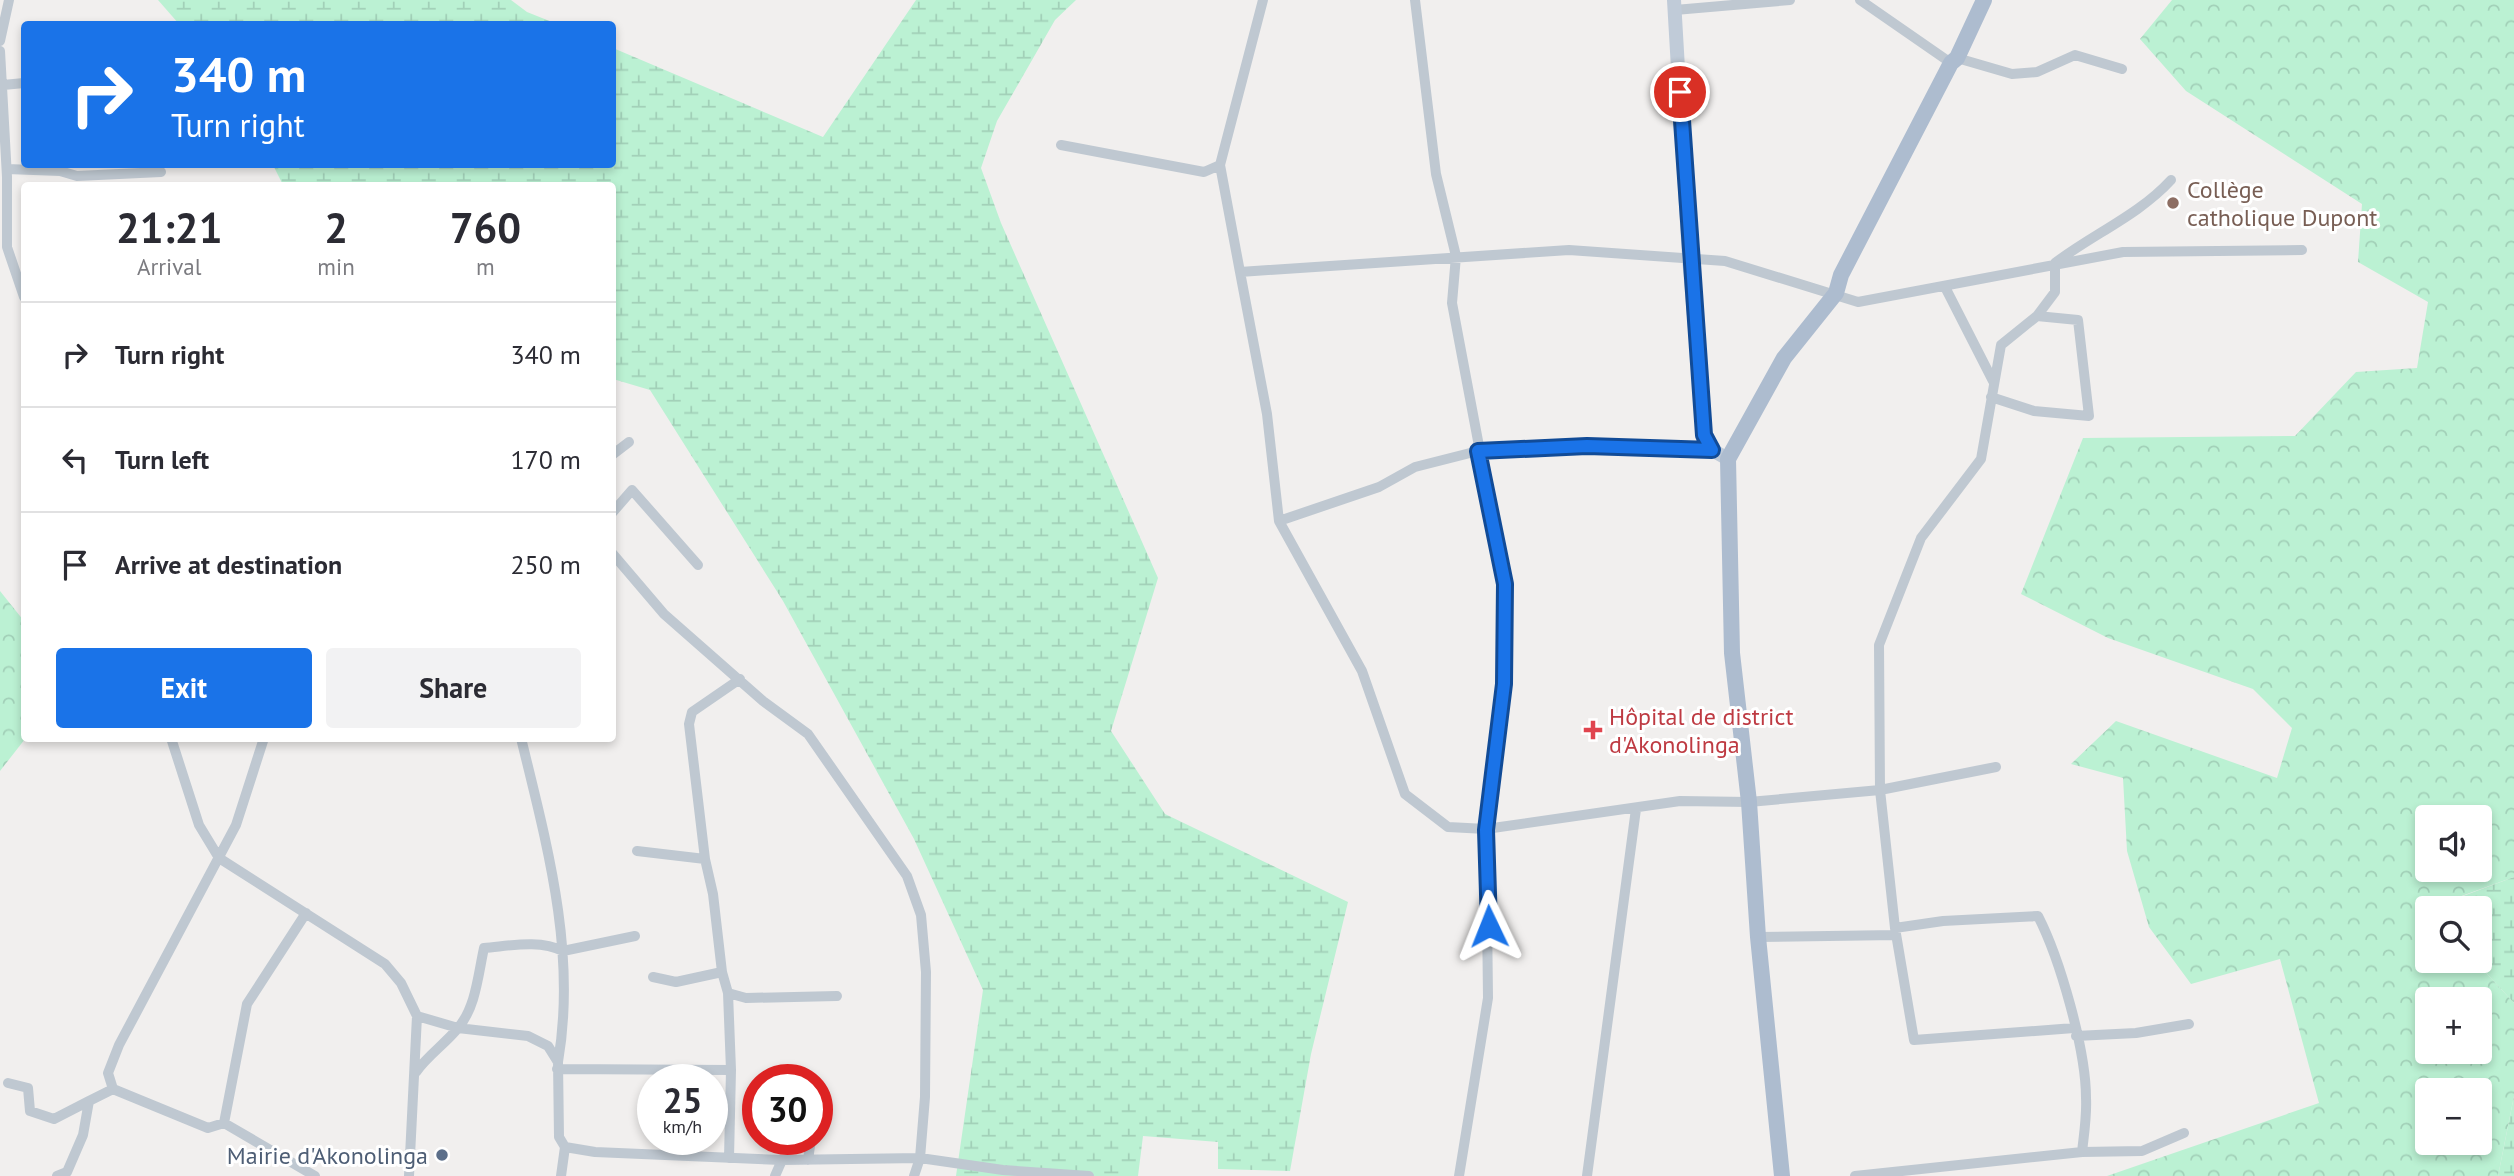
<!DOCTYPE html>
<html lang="en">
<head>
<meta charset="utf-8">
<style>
	body { margin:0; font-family:"PT Sans",sans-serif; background:#f2f2f3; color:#2b2b33; height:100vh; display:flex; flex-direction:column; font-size:26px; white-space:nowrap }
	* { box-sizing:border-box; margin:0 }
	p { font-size:23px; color:#7c7c81 }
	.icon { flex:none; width:38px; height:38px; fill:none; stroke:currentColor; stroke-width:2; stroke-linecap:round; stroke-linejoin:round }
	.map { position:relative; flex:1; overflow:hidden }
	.drawer { position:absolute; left:21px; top:182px; width:595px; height:560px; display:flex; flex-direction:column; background:#fff; border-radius:7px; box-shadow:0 4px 10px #0003 }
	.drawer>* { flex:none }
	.guide { position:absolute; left:21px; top:21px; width:595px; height:147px; border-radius:7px; box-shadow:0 4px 10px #0003; background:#1a73e8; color:#fff; overflow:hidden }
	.tools { position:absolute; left:2415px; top:805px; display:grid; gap:14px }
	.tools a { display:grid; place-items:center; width:77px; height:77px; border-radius:7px; background:#fff; box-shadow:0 4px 10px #0003; font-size:35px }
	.speed { position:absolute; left:637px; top:1064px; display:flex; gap:14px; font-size:35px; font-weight:700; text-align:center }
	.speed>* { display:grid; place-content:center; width:91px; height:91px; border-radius:50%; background:#fff; box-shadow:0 4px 10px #0003; line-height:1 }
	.speed small { font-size:18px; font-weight:400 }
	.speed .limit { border:10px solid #d22; background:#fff; color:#111 }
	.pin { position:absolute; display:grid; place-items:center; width:60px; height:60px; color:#fff; margin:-30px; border:4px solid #fff; border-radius:50%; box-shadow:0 2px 7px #0007 }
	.me { position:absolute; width:77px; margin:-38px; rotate:358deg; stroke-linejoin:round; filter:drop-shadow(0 0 5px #0008) }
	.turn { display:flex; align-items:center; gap:24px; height:147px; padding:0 35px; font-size:32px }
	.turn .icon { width:91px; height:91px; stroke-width:2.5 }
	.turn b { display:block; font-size:49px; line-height:60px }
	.eta { display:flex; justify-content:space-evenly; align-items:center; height:119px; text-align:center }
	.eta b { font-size:42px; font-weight:700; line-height:49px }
	.action { display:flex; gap:14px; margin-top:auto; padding:14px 35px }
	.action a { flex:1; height:80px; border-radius:7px; background:#1a73e8; color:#fff; font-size:28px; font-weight:700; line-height:80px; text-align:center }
	.action a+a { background:#f2f2f3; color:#2b2b33 }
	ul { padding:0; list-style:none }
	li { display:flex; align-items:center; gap:21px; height:105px; padding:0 35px; border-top:2px solid #e1e1e2 }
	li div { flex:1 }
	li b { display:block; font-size:26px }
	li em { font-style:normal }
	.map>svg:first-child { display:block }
	.forest { fill:url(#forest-crowns); fill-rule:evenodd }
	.wetland { fill:url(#wetland-marsh) }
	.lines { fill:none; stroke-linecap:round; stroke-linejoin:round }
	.street { stroke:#bfc8d1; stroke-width:10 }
	.secondary { stroke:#c0cbd8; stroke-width:14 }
	.primary { stroke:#adbccf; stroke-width:16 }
	.route-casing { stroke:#114b97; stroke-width:18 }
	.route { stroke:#1a73e8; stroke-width:12 }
	.education-dot { fill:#8d6e63; stroke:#fff; stroke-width:2.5 }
	.health-dot { fill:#e0444e; stroke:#fff; stroke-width:2.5 }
	.service-dot { fill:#5c6f8a; stroke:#fff; stroke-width:2.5 }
	.labels { text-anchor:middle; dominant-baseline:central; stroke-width:6; stroke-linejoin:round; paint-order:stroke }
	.education-label { font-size:24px; fill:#785e54; stroke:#fff; text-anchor:start }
	.health-label { font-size:24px; fill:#be3a42; stroke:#fff; text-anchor:start }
	.service-label { font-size:24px; fill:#4e5e75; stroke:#fff; text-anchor:end }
</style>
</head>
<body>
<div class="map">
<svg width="2514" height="1176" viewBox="0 0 2514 1176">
	<defs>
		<pattern id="forest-crowns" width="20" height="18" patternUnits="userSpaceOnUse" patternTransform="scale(1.75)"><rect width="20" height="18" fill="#bbf1d3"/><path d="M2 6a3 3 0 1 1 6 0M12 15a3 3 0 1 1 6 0" fill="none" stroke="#a2d0b8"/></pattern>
		<pattern id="wetland-marsh" width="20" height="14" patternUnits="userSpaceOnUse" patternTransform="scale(1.75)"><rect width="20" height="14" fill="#bbf1d3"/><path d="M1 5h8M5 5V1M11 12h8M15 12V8" fill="none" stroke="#a2d0b8"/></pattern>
	</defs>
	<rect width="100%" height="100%" fill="#f1efee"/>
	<path class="forest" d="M2172,0h342v877l-58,21 -2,10h-27v53h48l39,42v93l-16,80h-391l212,-73 -39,-144 -89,25 -42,-57 -22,-76 -4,-73 -52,-14 45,-43 161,57 15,-50 -39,-39 -145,-51 -87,-44 62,-156 212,-2 61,-64 61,-4 11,-66 -70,-40 4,-58 -176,-113 -46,-52zM2427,817h53v53h-53zM2427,999h53v53h-53zM2427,1090h53v53h-53z
		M0,591l24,30 1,118 -25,32z"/>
	<path class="wetland" d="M158,0h353l16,12 30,12h-378z
		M916,0h160l-21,20 -58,101 -16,47 20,55 157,355 -47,153 54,83 183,88 -37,152 -21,117 -72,-2v-27l-75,-6 -5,40h-182l27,-186 -69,-151 -131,-238 -133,-211 -37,-11 -1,-193 -329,-1 -10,-20 339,-1 1,-116 210,89z
		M2514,877v126l-39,-42h5v-53h-26l1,-9z
		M2514,1096v80h-16z"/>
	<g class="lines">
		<path class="street" d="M1415,0l21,174 20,82 -4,47 53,281 -1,100 -18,145 2,169 -29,178
			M1860,0l91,63
			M1675,10l115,-10
			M0,41l9,-41
			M0,51l7,126v70l17,50
			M1957,58l55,16 25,-2 38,-17 47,14
			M3,85l21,-2
			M1061,145l143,27 16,-7
			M7,169l53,2 17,5 84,-4
			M1240,272l-20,-107 43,-165
			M1945,287l48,94
			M1991,397l43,14 55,5 -11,-96 -41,-4
			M612,455l17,-13
			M612,513l20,-23 66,75
			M1279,521l100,-34 36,-20 63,-16 108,-5 126,4
			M612,553l52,61 99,87 45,33 99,142 14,39 5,57 -1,125 -5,61 -6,18
			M171,738l28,87 20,33 166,106 16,19 16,33 41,12 70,8 20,10 10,16 1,75 6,10 -4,29
			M264,738l-28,87 -117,220 -11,28 5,16 95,39 16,-5 23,-119 59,-91
			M521,738c26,107 56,214 37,324
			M1996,767l-116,23 -131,12 -69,-1 -194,28 -38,-2 -43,-33 -43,-123 -83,-150 -12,-107 -27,-142 329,-22 156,11 133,41 265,-50 179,-2
			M637,851l68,8
			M1895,928l48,-7 95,-5c22,43 48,134 48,182 1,18 -2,36 -4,54
			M1758,937l138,-2
			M653,977l23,5 46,-10
			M728,993l18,5 91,-2
			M2074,1028l-160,12 -19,-112 -15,-138 -1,-145 42,-107 60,-79 20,-114 36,-29 18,-24v-29c38,-29 84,-48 116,-83
			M2076,1036l60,-3 53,-9
			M557,1069l174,1
			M416,1072c12,-17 29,-28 42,-44 18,-21 20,-53 26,-80 25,-2 55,-9 79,3l72,-15
			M8,1083l20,5 2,23 24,8 35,-18
			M224,1123l91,53
			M565,1147l30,5 187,8 138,-2 83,12 86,6
			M729,1158l2,-88 -3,-77 -6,-21 -9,-78 -8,-35 -16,-135 3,-12 48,-33
			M808,1160l3,-21
			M57,1176l10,-4 16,-37 6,-34 24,-12
			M409,1176l8,-160
			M775,1176l7,-16
			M1587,1176l49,-367
			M1855,1176l227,-24 60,-1 42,-18"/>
		<path class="secondary" d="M1674,0l15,257 15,178 8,15 16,9"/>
		<path class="primary" d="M1782,1176l-24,-239 -9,-135 -17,-149 -4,-194 56,-101 52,-65 5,-18 110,-212 6,-5 27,-58"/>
	</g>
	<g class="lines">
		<g class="route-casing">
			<path id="route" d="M1489,926l-3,-96 18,-146 1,-100 -27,-133 109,-5 125,4 -8,-15 -24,-343"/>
		</g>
		<use href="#route" class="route"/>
	</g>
	<circle class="education-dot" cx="2173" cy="203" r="7"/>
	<path class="health-dot" d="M1589.5 719.5h7v7h7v7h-7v7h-7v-7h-7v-7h7z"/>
	<circle class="service-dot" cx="442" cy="1155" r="7"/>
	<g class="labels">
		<g class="education-label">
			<text x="2187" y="189">Collège<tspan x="2187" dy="28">catholique Dupont</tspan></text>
		</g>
		<g class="health-label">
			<text x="1609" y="716">Hôpital de district<tspan x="1609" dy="28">d'Akonolinga</tspan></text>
		</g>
		<g class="service-label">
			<text x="428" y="1155">Mairie d'Akonolinga</text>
		</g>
	</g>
</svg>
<div class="tools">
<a><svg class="icon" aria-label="sound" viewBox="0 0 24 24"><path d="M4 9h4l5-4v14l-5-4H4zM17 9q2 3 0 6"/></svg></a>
<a><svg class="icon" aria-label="search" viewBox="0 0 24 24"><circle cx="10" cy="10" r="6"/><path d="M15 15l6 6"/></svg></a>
<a>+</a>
<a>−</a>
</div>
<div class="speed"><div>25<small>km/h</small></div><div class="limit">30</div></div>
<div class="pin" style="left:1680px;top:92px;background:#d93025"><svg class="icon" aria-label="arrive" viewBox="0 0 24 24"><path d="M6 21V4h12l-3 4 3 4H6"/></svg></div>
<svg class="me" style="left:1489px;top:926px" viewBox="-20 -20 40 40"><path d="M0-17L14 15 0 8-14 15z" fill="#1a73e8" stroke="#fff" stroke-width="4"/></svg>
<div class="guide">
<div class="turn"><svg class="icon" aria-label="right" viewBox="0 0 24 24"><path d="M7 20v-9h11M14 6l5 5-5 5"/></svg><div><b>340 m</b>Turn right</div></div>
</div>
<section class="drawer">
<div class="eta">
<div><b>21:21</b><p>Arrival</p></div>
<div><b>2</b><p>min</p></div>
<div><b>760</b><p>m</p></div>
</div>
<ul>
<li><svg class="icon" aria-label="right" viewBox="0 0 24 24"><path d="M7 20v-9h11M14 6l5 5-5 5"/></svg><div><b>Turn right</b></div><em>340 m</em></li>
<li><svg class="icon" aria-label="left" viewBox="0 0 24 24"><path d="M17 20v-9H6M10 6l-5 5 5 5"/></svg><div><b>Turn left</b></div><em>170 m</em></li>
<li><svg class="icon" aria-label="arrive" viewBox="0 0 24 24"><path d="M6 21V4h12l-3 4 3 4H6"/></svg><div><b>Arrive at destination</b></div><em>250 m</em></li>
</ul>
<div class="action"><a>Exit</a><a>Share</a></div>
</section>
</div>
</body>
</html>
